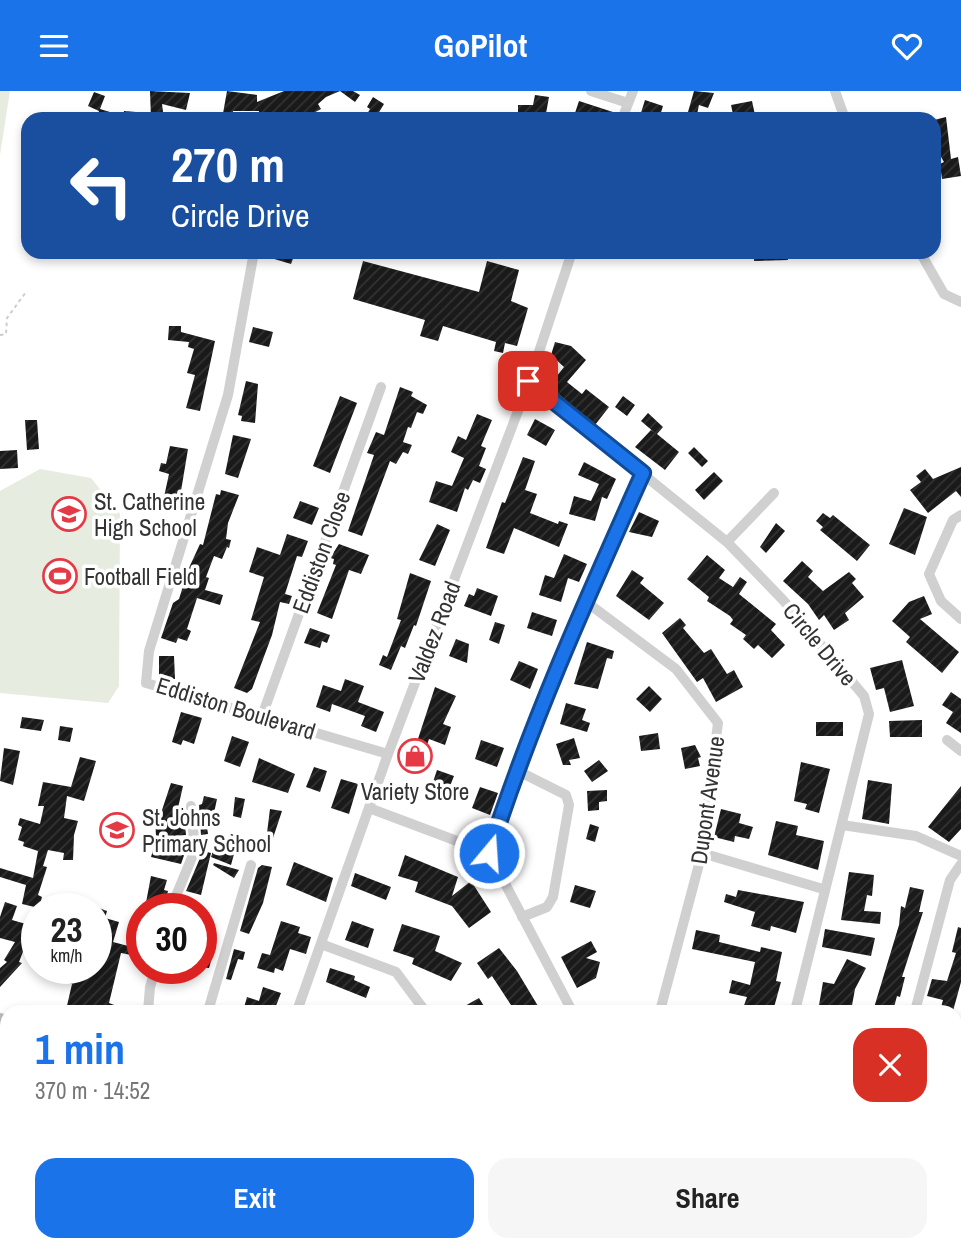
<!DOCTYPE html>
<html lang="en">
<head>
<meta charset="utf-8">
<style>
	body { margin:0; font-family:"Archivo Narrow",sans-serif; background:#f6f6f6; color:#222; height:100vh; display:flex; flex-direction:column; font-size:26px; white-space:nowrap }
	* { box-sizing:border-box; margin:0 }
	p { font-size:23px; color:#767676 }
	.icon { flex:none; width:38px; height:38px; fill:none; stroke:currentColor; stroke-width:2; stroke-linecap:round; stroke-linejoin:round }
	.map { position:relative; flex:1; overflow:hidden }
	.panel { position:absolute; left:0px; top:914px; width:962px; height:247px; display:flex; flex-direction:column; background:#fff; border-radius:21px 21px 0 0; box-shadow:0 4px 10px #0003 }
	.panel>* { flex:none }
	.banner { position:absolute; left:21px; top:21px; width:920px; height:147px; border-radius:21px; box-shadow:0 4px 10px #0003; background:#1a4fa0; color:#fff; overflow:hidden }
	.speed { position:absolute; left:21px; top:802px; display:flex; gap:14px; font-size:35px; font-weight:700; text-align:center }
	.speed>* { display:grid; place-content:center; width:91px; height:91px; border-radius:50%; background:#fff; box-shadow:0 4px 10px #0003; line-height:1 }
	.speed small { font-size:18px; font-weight:400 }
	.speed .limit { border:10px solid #d22; background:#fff; color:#111 }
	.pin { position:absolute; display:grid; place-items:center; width:60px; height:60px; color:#fff; margin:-30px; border-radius:14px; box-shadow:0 4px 10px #0006 }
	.me { position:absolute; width:77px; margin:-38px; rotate:18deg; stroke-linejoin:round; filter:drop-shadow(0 0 5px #0008) }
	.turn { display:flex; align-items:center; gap:24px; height:147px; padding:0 35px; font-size:32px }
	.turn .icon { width:91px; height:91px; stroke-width:2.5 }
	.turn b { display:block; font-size:49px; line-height:60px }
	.round { display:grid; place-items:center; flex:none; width:74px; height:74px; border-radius:21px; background:#f6f6f6 }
	.summary { display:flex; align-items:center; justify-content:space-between; height:119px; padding:0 35px }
	h1 { font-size:42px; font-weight:700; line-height:52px; color:#1a73e8 }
	.action { display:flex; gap:14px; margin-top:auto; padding:14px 35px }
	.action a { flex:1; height:80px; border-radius:21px; background:#1a73e8; color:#fff; font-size:28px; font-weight:700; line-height:80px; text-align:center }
	.action a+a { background:#f6f6f6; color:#222 }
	header { display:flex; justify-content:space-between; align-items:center; height:91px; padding:0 35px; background:#1a73e8; color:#fff; font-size:32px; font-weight:700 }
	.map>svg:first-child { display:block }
	.pitch { fill:#e6ecdf }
	.building { fill:url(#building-hatch) }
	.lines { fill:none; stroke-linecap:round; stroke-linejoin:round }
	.path { stroke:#cdcdcd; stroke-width:2; stroke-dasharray:3.5 3.5; stroke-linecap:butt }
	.minor { stroke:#d0d0d0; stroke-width:10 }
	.secondary { stroke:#bdbdbd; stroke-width:16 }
	.route-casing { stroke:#114b97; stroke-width:18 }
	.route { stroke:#1a73e8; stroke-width:12 }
	.labels { text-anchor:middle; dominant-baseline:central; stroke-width:7; stroke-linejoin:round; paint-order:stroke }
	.poi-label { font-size:23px; fill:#333; stroke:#fff; text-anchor:start }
	.street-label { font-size:23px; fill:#333; stroke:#fff }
</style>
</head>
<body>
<header><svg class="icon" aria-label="menu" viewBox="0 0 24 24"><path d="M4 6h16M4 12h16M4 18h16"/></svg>GoPilot<svg class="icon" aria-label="heart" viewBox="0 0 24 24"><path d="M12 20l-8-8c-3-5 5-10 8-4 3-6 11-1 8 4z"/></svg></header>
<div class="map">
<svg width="961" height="1159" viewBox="0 0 961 1159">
	<defs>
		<pattern id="building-hatch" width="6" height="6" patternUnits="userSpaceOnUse" patternTransform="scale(1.75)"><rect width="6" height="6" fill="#1a1a1a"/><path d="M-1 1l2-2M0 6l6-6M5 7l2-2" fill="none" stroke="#333"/></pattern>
	</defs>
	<rect width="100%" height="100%" fill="#fff"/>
	<path class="pitch" d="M0,0h10l-10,64z
		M40,378l51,9 29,36 -1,172 -11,17 -108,-10v-202z"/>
	<path class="building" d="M150,0l40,2 -4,17 -24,-6 2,15h-13z
		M227,0l30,4v7l27,-11h69l7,4 -5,7 -15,-11 -14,6 -8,7 3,5 -17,9 -3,-6 -17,7 -2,-5 -12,5h-12l1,-8h-26l-1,8h-10z
		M694,0l20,2 -6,15 -9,-3 -3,14h-10z
		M94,1l11,4 -5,13 23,7 1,-5 12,1 -1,7 -38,-2 2,-6 -11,-5z
		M535,4l14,2 -4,22h-27v-14h15z
		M373,6l11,7 -9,15 -8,-5 3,-5 -3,-2z
		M645,9l18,6 -4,13h-20z
		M579,10l37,12 -2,6h-41z
		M752,10l3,14 -21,4 -3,-14z
		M946,26l5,42 7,-2 3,19 -19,3 -2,-15 4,-2 -10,-17v-25z
		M262,161h28l-1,3 5,1 -3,8 -30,-9z
		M754,161h33l1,8 -34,1z
		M363,170l116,31 8,-31 32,9 -8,31 17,7 -11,38 -12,-3 -2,10 -9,-2 2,-9 -53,-16 -5,15 -18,-5 5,-16 -72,-21z
		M169,235h12v6l34,9 -15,70 -14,-3 9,-33 -8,-2 7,-24 -6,-2 1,-5 -21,-2z
		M253,236l20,5 -4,15 -20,-5z
		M555,251l16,4 15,14 -19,22 15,12 4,-5 23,18 -14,18 -46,-39 15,-19 -13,-12z
		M246,290l12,3 -3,39 -14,-2 1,-5 -4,-1z
		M400,296l13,5 -2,4 16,9 -4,9 -6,-2 -6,16 -3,-1 -5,15 9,3 -4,9 -5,-2 -7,12 -6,-3 -28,75 -14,-5 26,-76 -7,-2 9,-21 8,3z
		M340,305l17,7 -27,70 -17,-7z
		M623,305l12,9 -8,11 -12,-9z
		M648,322l15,14 -6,7 22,18 -14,18 -30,-23 16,-17 4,3 -14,-12z
		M477,323l15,6 -11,26 5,2 -7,18 7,3 -6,14 -7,-3 -5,10 -3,-2 -8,24 -28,-10 7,-21 16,5 12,-28 -13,-6 7,-16 8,4z
		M535,328l20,11 -9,16 -19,-11z
		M25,329h12l2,29 -12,1z
		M233,344l18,4 -13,39 -13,-4z
		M170,355l18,3 -10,60 -16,-3 7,-32 -10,-3 2,-8 5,1z
		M694,356l14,14 -6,6 -14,-14z
		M17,359l1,18 -18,1v-18z
		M523,366l12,4 -10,29 12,4 -7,19 28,11 1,-3 9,3 -9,23 -45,-19 -10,26 -18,-6 16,-46 3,1z
		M584,371l32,17 -9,20 -5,-2 -7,24 -26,-7 5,-18 17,5 8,-17 -21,-9z
		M961,376v30l-5,-6 -28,22 -18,-23 11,-8 -5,-6 9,-7 8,10z
		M714,381l9,9 -19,19 -9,-10z
		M221,399l18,5 -11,28 -2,16 5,1 -2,8 -2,-1 -5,12 -8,-3 -8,21 3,1 -4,12 18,5 -3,10 -23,-7 -10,31 4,2 -4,10 -9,-3 -2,5 -15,-5 12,-35 6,-4 9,-29 12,-26 3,1 13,-51 4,1z
		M300,410l19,7 -7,17 -19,-7z
		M904,417l23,9 -12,38 -26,-11z
		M639,421l20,9 -7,16 -23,-5z
		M823,422l7,5 3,-3 37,30 -13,16 -37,-31 3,-3 -7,-6z
		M776,432l9,8 -19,22 -6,-6z
		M437,433l13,6 -15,36 -16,-6z
		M287,443l21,7 -6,16 -5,-1 -12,38 7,2 -3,8 -9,-2 -8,33 -20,54 -5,4 -13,-5 26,-66 -9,-2 13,-43 -15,-5 8,-25 23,8z
		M339,453l30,11 -8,19 -12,-4 -17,49 -15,-6 19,-48 -3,-1 1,-5 -4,-1z
		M564,463l23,10 -8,18 -11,-4 -7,24 -22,-7 6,-20 9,3z
		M707,464l18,15 -6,8 14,9 7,-10 7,5 -8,12 37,30 -5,6 14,15 -13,13 -14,-13 -4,4 -11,-10 3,-4 -16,-11 3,-4 -3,-4 -23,-15 2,-4 -22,-18z
		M802,470l11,10 -5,6 15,14 26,-19 7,7 -4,4 12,14 -19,16 4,7 -15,10 -10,-15 -5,5 -11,-16 -25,-23z
		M632,479l12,8 -4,5 24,20 -15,17 -33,-24z
		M410,482l21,8 -15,45 -2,-1 -9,23 -4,-2 -10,24 -12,-5 4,-10 4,2 14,-37 -4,-1z
		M477,497l21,8 -7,20 -27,-10 5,-12 5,2z
		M924,505l8,18 -12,5 39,33 -17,21 -29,-25 -7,-6 4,-5 -18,-16 17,-19z
		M532,521l25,8 -5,16 -25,-8z
		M680,527l6,7 -3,3 21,25 7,-4 16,25 7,-4 9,17 -27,15 -13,-24 -6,4 -35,-49z
		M495,531l10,3 -6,19 -10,-4z
		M310,537l20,7 -3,8 -5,-2 -2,7 -16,-5z
		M456,548l13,5 -2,19 -18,-7z
		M587,551l27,9 -2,8 -5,-1 -9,31 -24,-5z
		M159,565h15l1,23h-16z
		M902,569l12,46 -24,6 -6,-24 -8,2 -6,-22z
		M519,570l19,8 -8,20 -20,-9z
		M345,588l19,7 -6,16 26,10 -8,20 -15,-6 4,-10 -33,-12 -2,8 -14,-5 7,-22 18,6z
		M649,595l13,13 -12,13 -14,-13z
		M435,596l21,9 -13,28 8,3 -6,18 -16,-6 -9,27 -15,-5 5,-14 5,1z
		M951,601l10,7v34l-15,-10 7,-11 -11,-7z
		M566,612l20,6 -4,11 8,3 -3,9 -27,-8z
		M181,621l21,6 -8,26 -11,-4 -2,5 -9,-3z
		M22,626l22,3 -3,11 -21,-3z
		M922,629v17h-32l-1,-16z
		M816,631h27v14h-27z
		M60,635l13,2 -3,14 -12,-2z
		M658,642l2,16 -19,2 -2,-15z
		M232,645l17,6 -9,25 -16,-6z
		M574,647l6,20 -11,2 2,5h-8l-7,-21z
		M481,649l23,8 -7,19 -22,-8z
		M695,654l6,12 -3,1 2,8 -15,3 -4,-21z
		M4,657l16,3 -7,34 -13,-4z
		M80,666l16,4 -12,40 -17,-5 -3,22 14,3 -4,14 -1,25h-10l1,-7 -16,-3 -5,16 4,1 -9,28 4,2 -3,11 -17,-4 4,-19 -26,-8v-9l33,10 5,-27 -15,-5 1,-4 -6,-2 4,-13 -4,-2 2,-7 20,6 4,-18h-6l5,-24 28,5z
		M259,667l36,16 -7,19 -36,-11z
		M599,669l9,11 -16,11 -8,-11z
		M801,671l29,7 -11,44 -14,-4 2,-5 -13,-3z
		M314,676l13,4 -7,21 -14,-5z
		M437,679l17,6 -10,25 -16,-4z
		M341,688l17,5 -9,30 -18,-6z
		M868,689l24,4 -3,40 -27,-5z
		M171,692l12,3 -5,22h5l3,27 -30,2 -1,-24h6z
		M961,695v43l-12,13 -21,-15z
		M480,696l18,6 -8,22 -18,-7z
		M607,699v11l-8,1v8l-11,1 -1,-20z
		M204,705l13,3 -6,28h-4l1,7 -7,1 -2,-30 3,-1z
		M235,706l10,2 -4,19 -8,-2z
		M270,718l12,2 -14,42 -11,-5 3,-9 6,2z
		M721,718l20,5 -2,9 14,4 -4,12 -14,-3 -1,6 -20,-5z
		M776,730l22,5 -2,9 28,6 -6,29 -50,-15z
		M590,733l9,3 -4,15 -9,-3z
		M231,743l8,2 -8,29 -20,-8 3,-9 12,5z
		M156,749l31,7 -6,17 -30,-7z
		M203,760l8,2 -10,42 -15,-4z
		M405,764l53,22 -6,19 19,-15 20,31 -22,16 -17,-22 -37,-14 3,-10 -20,-6z
		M294,771l39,16 -7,24 -40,-17z
		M214,772l25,7 -5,8 -21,-13z
		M262,774l10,2 -9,36 -14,31 -9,-3 18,-63z
		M849,781l25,3 -2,21 -5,-1 -3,16 17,1 -1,12 -39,-4z
		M355,782l36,14 -5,13 -35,-14z
		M151,785l16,4 -3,10 4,1 -5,17h-18z
		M575,794l21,6 -6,17 -20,-6z
		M910,796l14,3 -5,22h4l-21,65h3l-5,20 -3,-1 -4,15h-20l26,-86 2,-19 4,2z
		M738,799l66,12 -8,31 -25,-7 -1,5 -19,-5 4,-14 -31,-10 2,-8 10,3z
		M5,811l12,4 -5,14 21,6 -14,36 3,1 -22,24v-19l7,-6 -3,-2 11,-18 -15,-4v-21z
		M96,816l11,4 -2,7 14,4 -6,20 19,5 2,-7 8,2v15l-21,-4 -12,50 21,8 -64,-1 6,-26 -13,-4 3,-8 12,4 2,-8h20z
		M281,830l19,6 -2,6 13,4 -5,17 -16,-5 -7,22 -8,-3 -1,5 -17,-5 5,-15 8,2z
		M352,830l22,8 -6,19 -23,-8z
		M402,833l38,12 -5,15 27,12 -11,18 -39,-17 2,-6 -21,-7z
		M958,836l3,1v54l-8,29h-13l3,-11 -16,-4 5,-17 15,2 9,-28 -4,-1z
		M825,838l50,9 -4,18 -49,-9z
		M696,839l24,5 -1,7 41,10 1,-5 21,5 -6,29 5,1 -8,29h-31l5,-14 -18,-4 3,-13 18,5 5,-23 -63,-13z
		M201,848l15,5 -7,24 -8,-1z
		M591,850l6,11 -11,6 14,4 -4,16 -19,10 -16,-31z
		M499,857l18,23 24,40h-42l12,-6 -19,-29 -4,3 -11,-16z
		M234,858l11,3 -2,8 -5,-1 -7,21 -5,-1z
		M847,868l19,9 -11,21 -4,22h-33l5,-29 11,2z
		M330,877l25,8 -1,4 16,7 -4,11 -40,-16z
		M263,896l18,6 -7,18h-31l4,-14 12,4z
		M479,907l8,13h-31z"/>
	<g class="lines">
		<path class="path" d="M0,244l6,-1 1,-16 19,-26"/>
		<path class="minor" d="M591,0l37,12
			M835,0l10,28
			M622,28l11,-28
			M254,161l-26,143 -79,256 -3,32 242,71
			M920,161l24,42 17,8
			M529,291l198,160 56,58 81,96 5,18 -74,297
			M961,424l-8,5 -24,54 12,27 20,18
			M727,451l47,-49
			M585,510l91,68 42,54 -16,130 -42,158
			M262,625l119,-329
			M947,649l14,11
			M516,679l50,25 3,10 -16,92 -6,10 -25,10
			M369,717l120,45
			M842,734l74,11 45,20
			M702,762l121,36
			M171,817l24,-58 -4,-44
			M321,853l75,28 29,39
			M148,920l2,-24 6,-19
			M208,920l43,-146
			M297,920l91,-257 141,-372 43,-130
			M572,920l-83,-158c42,-130 97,-256 154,-381
			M915,920l35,-131 11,-16
			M0,1078l7,-16
			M51,1159v-1
			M158,1159l2,-6
			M613,1159l1,-6
			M732,1159l1,-6
			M852,1159l1,-6"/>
		<path class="secondary" d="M0,930l7,4
			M359,1153l10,6"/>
	</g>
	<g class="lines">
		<g class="route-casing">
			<path id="route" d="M489,762c42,-131 98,-255 154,-380l-115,-92"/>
		</g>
		<use href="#route" class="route"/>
	</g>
	<defs>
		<g id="school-ring" transform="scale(1.75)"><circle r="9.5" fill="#fff" stroke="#e63946" stroke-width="1.5"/><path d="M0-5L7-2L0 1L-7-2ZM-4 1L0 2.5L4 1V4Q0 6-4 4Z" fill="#e63946"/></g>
		<g id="stadium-ring" transform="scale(1.75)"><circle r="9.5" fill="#fff" stroke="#e63946" stroke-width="1.5"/><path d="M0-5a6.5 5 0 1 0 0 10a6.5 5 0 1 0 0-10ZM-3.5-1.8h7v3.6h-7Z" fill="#e63946"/></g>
		<g id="shop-ring" transform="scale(1.75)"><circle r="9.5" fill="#fff" stroke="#e63946" stroke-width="1.5"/><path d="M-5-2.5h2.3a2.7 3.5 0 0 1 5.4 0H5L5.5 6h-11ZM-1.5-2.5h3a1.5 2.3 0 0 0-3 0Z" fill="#e63946"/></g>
	</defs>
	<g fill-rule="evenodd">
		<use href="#school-ring" x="69" y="423"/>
		<use href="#stadium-ring" x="60" y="485"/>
		<use href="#shop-ring" x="415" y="665"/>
		<use href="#school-ring" x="117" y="739"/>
	</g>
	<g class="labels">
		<g class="poi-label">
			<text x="94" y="410">St. Catherine<tspan x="94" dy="26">High School</tspan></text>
			<text x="84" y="485">Football Field</text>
			<text x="415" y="700" text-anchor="middle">Variety Store</text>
			<text x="142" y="726">St. Johns<tspan x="142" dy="26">Primary School</tspan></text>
		</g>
		<g class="street-label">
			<text transform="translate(321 461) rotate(-70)">Eddiston Close</text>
			<text transform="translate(434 541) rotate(-69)">Valdez Road</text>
			<text transform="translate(820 553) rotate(50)">Circle Drive</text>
			<text transform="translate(236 617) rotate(17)">Eddiston Boulevard</text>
			<text transform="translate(707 709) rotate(-82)">Dupont Avenue</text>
		</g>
	</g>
</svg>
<div class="speed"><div>23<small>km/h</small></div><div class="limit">30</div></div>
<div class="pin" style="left:528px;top:290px;background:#d93025"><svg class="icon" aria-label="arrive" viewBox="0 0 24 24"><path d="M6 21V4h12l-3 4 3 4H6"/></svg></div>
<svg class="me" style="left:489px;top:762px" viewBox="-20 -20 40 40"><circle r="17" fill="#1a73e8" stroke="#fff" stroke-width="3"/><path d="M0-11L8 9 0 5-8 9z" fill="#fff"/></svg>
<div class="banner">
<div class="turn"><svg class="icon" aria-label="left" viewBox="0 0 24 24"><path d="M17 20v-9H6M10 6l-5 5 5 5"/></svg><div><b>270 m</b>Circle Drive</div></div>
</div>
<section class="panel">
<div class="summary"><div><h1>1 min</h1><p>370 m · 14:52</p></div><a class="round" style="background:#d93025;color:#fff"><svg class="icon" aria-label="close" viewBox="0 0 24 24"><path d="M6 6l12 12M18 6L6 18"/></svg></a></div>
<div class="action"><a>Exit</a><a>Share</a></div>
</section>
</div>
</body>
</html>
